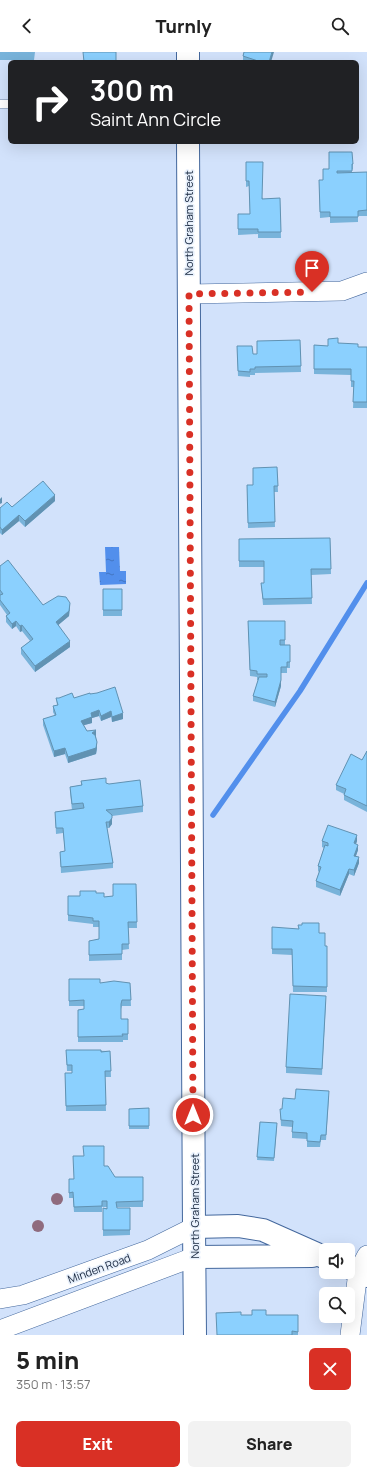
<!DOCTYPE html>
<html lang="en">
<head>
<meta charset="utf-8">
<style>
	body { margin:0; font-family:Manrope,sans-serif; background:#f2f2f2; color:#222; height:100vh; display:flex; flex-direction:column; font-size:15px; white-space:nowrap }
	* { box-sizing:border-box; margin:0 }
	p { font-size:13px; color:#767676 }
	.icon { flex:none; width:22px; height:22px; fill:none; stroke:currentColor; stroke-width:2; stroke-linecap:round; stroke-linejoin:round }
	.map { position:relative; height:1283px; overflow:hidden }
	.details { display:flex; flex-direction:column; background:#fff; flex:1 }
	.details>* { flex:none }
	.top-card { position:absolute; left:8px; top:8px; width:351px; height:84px; border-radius:6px; box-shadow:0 4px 16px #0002; background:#202124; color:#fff; overflow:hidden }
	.buttons { position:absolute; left:319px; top:1191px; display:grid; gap:8px }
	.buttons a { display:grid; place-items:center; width:36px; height:36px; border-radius:6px; background:#fff; box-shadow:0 4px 16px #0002; font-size:20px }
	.pin { position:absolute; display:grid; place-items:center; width:34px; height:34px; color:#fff; margin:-41px -17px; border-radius:50% 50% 50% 0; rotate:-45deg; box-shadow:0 0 4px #0007 }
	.pin .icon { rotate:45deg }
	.me { position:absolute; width:44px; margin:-22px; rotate:0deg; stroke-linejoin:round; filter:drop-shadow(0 0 3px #0008) }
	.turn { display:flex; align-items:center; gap:14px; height:84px; padding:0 16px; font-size:18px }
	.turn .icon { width:52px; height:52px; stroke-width:2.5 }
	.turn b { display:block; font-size:28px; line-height:34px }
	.round { display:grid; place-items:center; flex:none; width:42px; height:42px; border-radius:6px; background:#f2f2f2 }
	.headline { display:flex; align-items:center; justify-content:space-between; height:68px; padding:0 16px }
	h1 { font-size:24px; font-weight:800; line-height:30px }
	.cta { display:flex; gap:8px; margin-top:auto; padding:8px 16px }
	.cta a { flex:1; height:46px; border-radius:6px; background:#d93025; color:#fff; font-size:16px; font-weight:800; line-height:46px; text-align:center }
	.cta a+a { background:#f2f2f2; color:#222 }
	header { display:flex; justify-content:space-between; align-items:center; height:52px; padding:0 16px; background:#fff; font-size:18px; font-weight:800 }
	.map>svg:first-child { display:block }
	.water { fill:url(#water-ripples) }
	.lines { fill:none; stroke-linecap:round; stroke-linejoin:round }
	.stream { stroke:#528fec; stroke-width:5.5 }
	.service-casing { stroke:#44689d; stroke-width:10 }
	.minor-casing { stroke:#44689d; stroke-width:20 }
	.tertiary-casing { stroke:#44689d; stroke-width:24 }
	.secondary-casing { stroke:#44689d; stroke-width:24 }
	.service { stroke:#fff; stroke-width:9 }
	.minor { stroke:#fff; stroke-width:19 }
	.tertiary { stroke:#fff; stroke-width:22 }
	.secondary { stroke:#fff; stroke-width:22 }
	.tree { fill:#8f6b7e }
	.wall { fill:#78b3da }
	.shaded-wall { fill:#6192b2 }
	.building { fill:#8bd0fe; stroke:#6192b2 }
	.route { stroke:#d93025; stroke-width:7; stroke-dasharray:0 12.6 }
	.labels { text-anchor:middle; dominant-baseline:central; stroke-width:3; stroke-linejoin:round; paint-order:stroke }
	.street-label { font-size:11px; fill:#16253c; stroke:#e6effb }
</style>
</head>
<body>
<header><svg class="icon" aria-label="back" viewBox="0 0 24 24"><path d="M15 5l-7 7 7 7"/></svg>Turnly<svg class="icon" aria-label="search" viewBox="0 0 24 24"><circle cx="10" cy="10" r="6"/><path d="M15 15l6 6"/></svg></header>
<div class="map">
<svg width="367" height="1283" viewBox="0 0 367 1283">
	<defs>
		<pattern id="water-ripples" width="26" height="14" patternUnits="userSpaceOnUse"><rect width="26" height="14" fill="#528fec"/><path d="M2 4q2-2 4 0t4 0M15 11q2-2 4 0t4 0" fill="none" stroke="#4375c0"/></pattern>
	</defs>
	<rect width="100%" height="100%" fill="#d2e2fb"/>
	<path class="water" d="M105,495h14l1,24h6v13l-26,1 -1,-13h7z"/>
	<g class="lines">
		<path class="stream" d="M213,763l87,-124 67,-108"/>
		<g class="service-casing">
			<path id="service" d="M0,52h10"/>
		</g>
		<g class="minor-casing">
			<path id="minor" d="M189,242l153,-3 25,-9
				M0,1247l23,-4 125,-45 46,-23
				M0,1278l194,-73
				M350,1283l8,-63 9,-17"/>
		</g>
		<g class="tertiary-casing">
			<path id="tertiary" d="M194,1175l1,108"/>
		</g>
		<g class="secondary-casing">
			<path id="secondary" d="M188,0v10
				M188,90l6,1085 44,-1 25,4 63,28
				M194,1205l118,-1
				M348,1215l19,9"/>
		</g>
		<use href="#service" class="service"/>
		<use href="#minor" class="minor"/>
		<use href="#tertiary" class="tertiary"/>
		<use href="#secondary" class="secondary"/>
	</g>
	<g class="tree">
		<circle cx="57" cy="1147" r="6"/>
		<circle cx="38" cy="1174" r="6"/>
	</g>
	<path class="wall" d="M0,0h35l-1,8h-34z
		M243,4l28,6h-28z
		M329,100l24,12v6l-1,-1v4l15,-1v44h-9v6l-28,1v-6l-10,1 -1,-38h4l6,-11z
		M246,110l17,37 17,-1 1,40h-23v-4l-20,1v-21h12l-1,-28 -3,1z
		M300,288l1,32 -46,1v2h-5v2l-12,-1 -1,-30 16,8h4z
		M338,291l20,4h9v61h-14l1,-21h-3v-12l-37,-1v-29l14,1z
		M277,415l1,25h-4l1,35 -27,1 -1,-43h6z
		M55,449l-30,26 -6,-6 -17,14 -2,-2v-25l12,-1z
		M330,486l1,36 -20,1 1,29 -49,1 -2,-22h3v-16h-25v-28z
		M0,514l43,39 27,3 -1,8 -11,9 12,22 -35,25 -14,-18v-6l9,-7 -8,-10 -2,1 -4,-6 -4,3 -6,-7v-6l1,-1 -7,-10z
		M103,537h19v27h-19z
		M248,569h37v24h5v23h-3v5h-6v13l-6,21 -22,-6v-5l5,-16h-1v-3l-7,-1z
		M90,642l33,25 -11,3 -1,-5 -10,4 -2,-5 -7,2v5l-8,2 3,6 9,5 1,12 -1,6 -28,9 -3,-9 -11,3 -11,-32v-6l12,-3 -2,-4v-6l4,-1 -1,-7h18z
		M367,699v61l-23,-12v-6l-8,-4v-5l26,-25z
		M81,729l25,2 37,23v6l-31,4v8l-3,4h-2l6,35v5l-52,5 -1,-21 5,-1 -2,-18 -7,1 -1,-22 17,-2 -2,-18v-5l11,-2z
		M322,789h35l-1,3 2,6 -2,6 3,7 -5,13 -5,-2 -9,22 -24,-9v-6l3,-9 -1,-1v-5l6,-18 -2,-1z
		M136,832l1,44h-9l1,21 -7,1v10l-33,1v-20l10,-2v-12h-6v-3l-25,-3v-25h12l16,-3 8,4 9,-1z
		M272,875l53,19h2v46h-34l-1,-37 -20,-1z
		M69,927l31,4h30l1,23h-9l-1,3v10h7v21h-5v2h-45v-32l6,-1v-3h-15z
		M326,949l-4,74 -36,-2v-6z
		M66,998l44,1 1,26h-6l1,34h-40l-1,-38h7v-2h-5z
		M329,1044l-3,44h-5l-1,7h-13v-8l-15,-1v-11l-11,-1 -1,-17h2l13,-10z
		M149,1056v21h-20v-20z
		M260,1070l17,4 -3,35 -17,-1z
		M104,1114l11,11h28v30h-26v1h13v27l-27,1v-28h4v-1h-5v5h-28l-1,-14h-4v-19h5z
		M241,1263h57v20h-81z"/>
	<path class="shaded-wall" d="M272,0h2l-3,10h-2z
		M55,443v6l-30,26v-6z
		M2,445v6l-2,1v-5z
		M19,463v6l-17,14v-5z
		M70,551l-1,13 -13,11v-5z
		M16,569v5l-4,3v-5z
		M22,573v6l-2,1v-6z
		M70,589v6l-35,25v-6z
		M281,628v6l-6,21v-5z
		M99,658v6l-7,2v5l-11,3v-5l10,-8z
		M111,659v6l-10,4v-5z
		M123,661v6l-11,3v-5z
		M96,678v6l-4,3v-6z
		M97,690v6l-1,6 -28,9v-6z
		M65,696v6l-11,3v-6z
		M112,766v6l-3,4v-6z
		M357,783v6l-3,8v-6z
		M358,793v5l-4,11v-5z
		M359,805v6l-5,13v-6z
		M349,817v5l-9,22v-6z"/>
	<path class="building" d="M83,0h33v10h-32z
		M244,0h28l-3,10h-8l-18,-6z
		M329,100h23l1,12h-1v7h-15v2l30,-1v38l-9,1v6h-28v-5h-10l-1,-32h4v-11h6z
		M246,110h17l-1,37 18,-1 1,34h-23v-3h-20v-15h12l-1,-33h-3z
		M338,286v5l20,1v3h9v55h-14l1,-21h-3v-12h-37v-24l14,1v-7z
		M300,288l1,26 -46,1v2h-5v3l-12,-1 -1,-25h15l1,8h4v-13z
		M277,415l1,19h-4l1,36 -27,1 -1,-38h6v-17z
		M43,429l12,14 -30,26 -6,-6 -17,15 -2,-3v-19l7,-6 5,5z
		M330,486l1,31h-20l1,29 -49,1 -2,-16h3v-22h-25v-22z
		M8,508l35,45 15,-9 8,1 4,6 -1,8 -13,11 14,19 -35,25 -14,-18 12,-9 -11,-14 -2,1 -4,-5 -4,3 -6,-8 4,-3 -10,-13v-5l3,-1 -3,-4v-24z
		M103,537h19v21h-19z
		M248,569h37v19h-5v5h10v17h-3v5h-6v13l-6,22 -22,-6 6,-19h8v-3h-10v-3l-7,-1z
		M115,635l8,26 -11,4 -1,-6 -10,5 -2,-6 -8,3 1,4 -11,4 6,10 9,-1 -4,3 3,2 2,7 -1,6 -28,9 -3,-9 -11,3 -11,-32 13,-4 -3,-9 5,-1 -2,-7h3l13,-5 2,5 16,-5v1l7,-1z
		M367,699v55l-23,-11 2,-6 -10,-4 15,-31 11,6z
		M106,726v5l3,1 31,-4 3,26 -37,4 6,5v3l-3,4h-3l7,41 -52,4 -1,-15 5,-1 -2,-23h-7l-1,-16 29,-4 -1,-5 -11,1 -2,-17 12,-2 -1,-4z
		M328,773l29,10 -3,8 4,2 -4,11 5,1 -5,13 -5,-1 -9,21 -24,-9 5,-14 -3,-1 7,-21 3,1v-3l-6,-2z
		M113,832h23l1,38h-9l1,22h-7v10l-33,1v-14l10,-2v-18h-6v-3l-25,-3v-19h12v-5h16v2h8v4l9,-1z
		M302,871h17v10h6v13h2v41l-34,-1 -1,-37h-20v-22l27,2 -1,-4h4z
		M69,927h31v4l14,-2 16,2 1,17h-9l-1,4v15h7v15h-6l1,2 -45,1v-27l6,-1v-9l-15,1z
		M290,942l36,2 -4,73 -36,-2z
		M66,998h35v2l9,-1 1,20h-6l1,34 -40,1 -1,-33h7v-8h-5z
		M296,1037l33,2 -3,44h-5l-1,7 -13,-1v-8l-15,-1 1,-11 -12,-1 -1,-11h2l1,-11 12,1z
		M149,1056v18h-20v-17z
		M260,1070l17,1 -3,35 -17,-1z
		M83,1094h21v20h4l7,11h28v24l-27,1 1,6h13v22h-27v-22l4,1v-8h-5v5l-28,1 -1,-15 -4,1v-14h5l-1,-23h11z
		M252,1258h14v5h32v17l-6,-1v4h-75l-1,-22 25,-1v3h11z"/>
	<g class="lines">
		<path class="route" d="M193,1063l-4,-821 123,-2"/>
	</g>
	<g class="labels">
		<g class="street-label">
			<text transform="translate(188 171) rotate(-90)">North Graham Street</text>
			<text transform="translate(194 1154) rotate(-90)">North Graham Street</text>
			<text transform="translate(99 1216) rotate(-20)">Minden Road</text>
		</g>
	</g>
</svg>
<div class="buttons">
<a><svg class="icon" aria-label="sound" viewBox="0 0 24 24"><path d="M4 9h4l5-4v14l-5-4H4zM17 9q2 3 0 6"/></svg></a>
<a><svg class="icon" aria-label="search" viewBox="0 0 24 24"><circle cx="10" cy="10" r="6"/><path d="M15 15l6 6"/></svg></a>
</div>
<div class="pin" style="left:312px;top:240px;background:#d93025"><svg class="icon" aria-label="arrive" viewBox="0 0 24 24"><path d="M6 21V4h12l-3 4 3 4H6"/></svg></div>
<svg class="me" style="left:193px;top:1063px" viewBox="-20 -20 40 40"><circle r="17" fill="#d93025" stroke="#fff" stroke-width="3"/><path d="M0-11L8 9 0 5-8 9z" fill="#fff"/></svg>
<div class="top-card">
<div class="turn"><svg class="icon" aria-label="right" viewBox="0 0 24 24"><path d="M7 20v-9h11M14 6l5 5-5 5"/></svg><div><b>300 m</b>Saint Ann Circle</div></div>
</div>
</div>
<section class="details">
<div class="headline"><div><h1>5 min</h1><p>350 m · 13:57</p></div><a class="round" style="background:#d93025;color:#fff"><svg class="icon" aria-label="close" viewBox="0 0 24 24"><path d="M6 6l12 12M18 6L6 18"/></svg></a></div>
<div class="cta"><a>Exit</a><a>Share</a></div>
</section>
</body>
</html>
